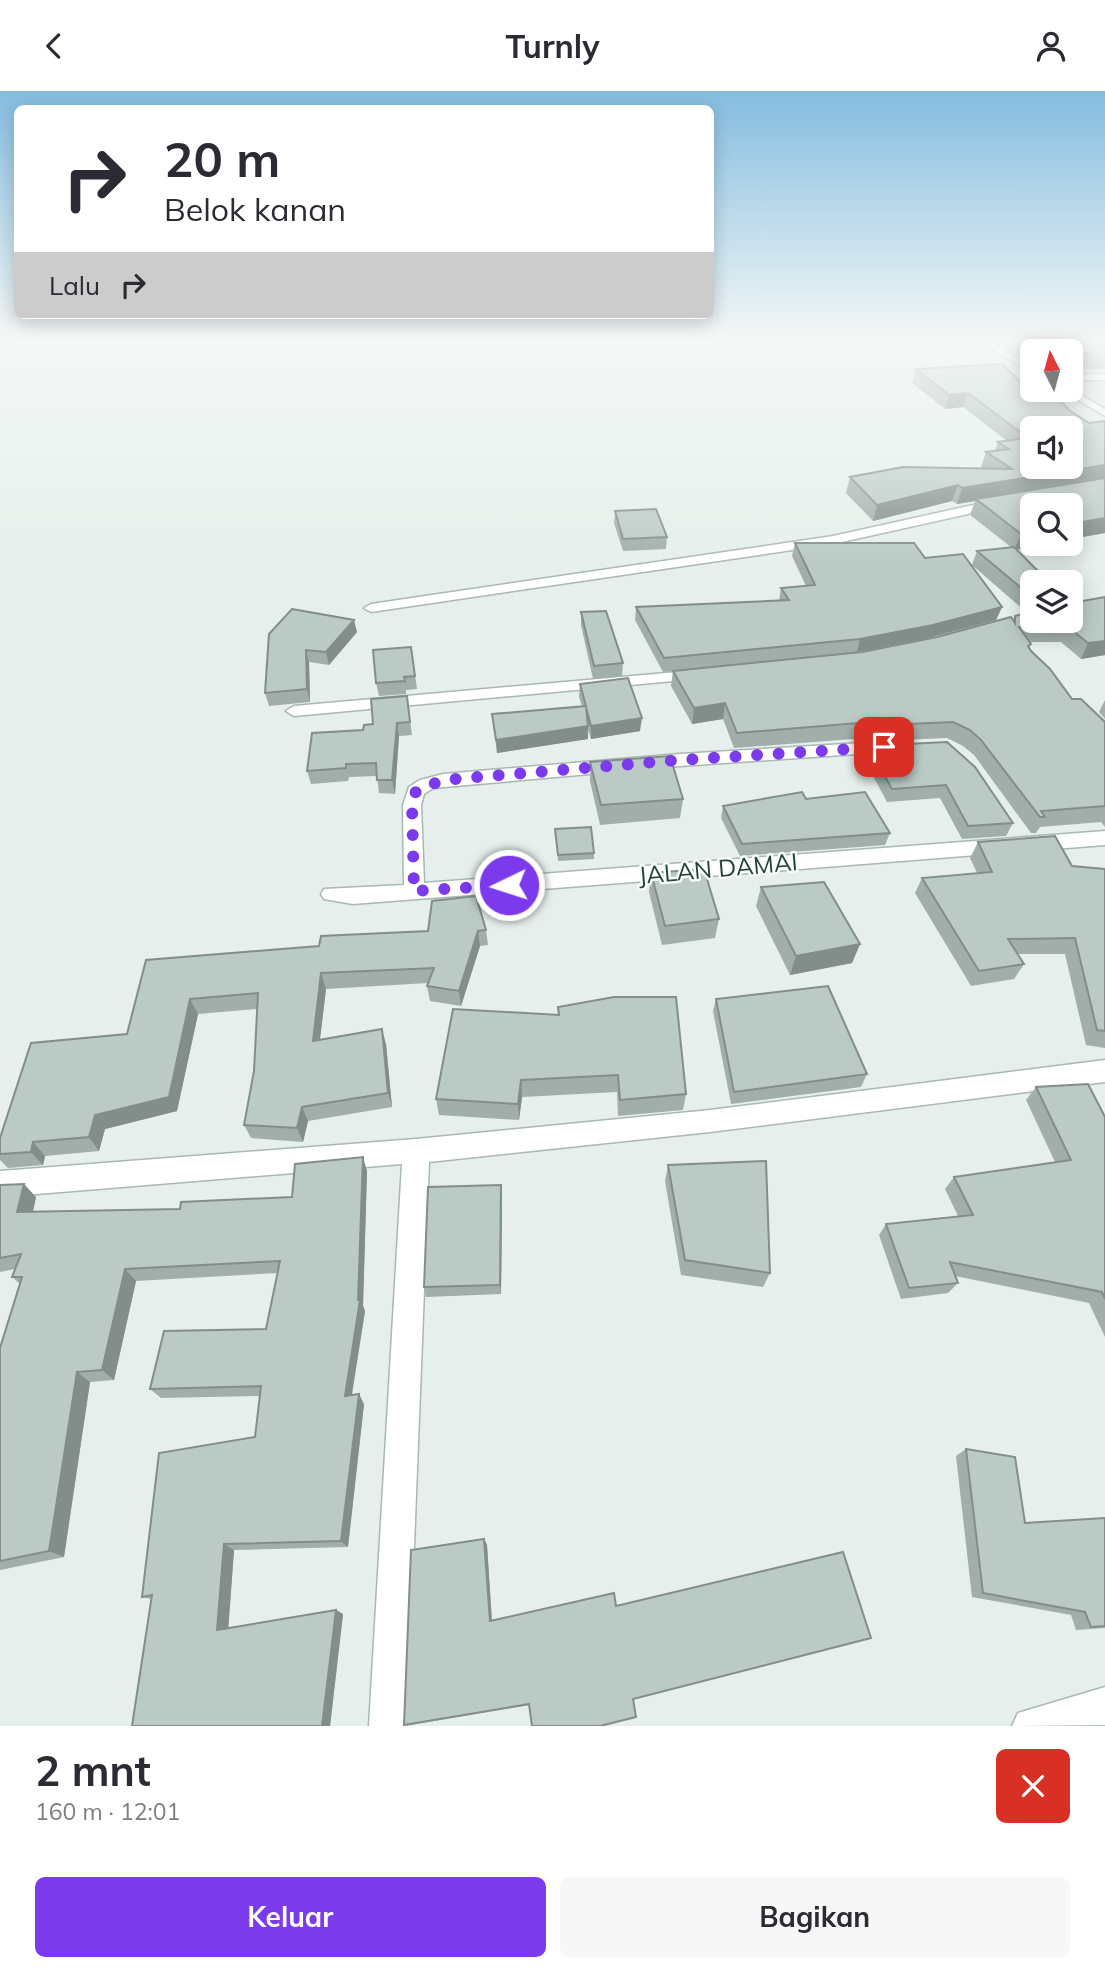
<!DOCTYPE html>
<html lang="id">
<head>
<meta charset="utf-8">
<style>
	body { margin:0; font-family:Mulish,sans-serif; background:#f7f7f7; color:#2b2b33; height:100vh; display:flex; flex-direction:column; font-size:26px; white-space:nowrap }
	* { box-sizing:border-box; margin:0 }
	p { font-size:23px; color:#7c7c81 }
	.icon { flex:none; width:38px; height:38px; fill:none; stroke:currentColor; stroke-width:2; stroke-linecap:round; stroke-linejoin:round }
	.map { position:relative; height:1635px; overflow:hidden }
	.drawer { display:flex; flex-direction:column; background:#fff; flex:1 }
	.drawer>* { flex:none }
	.guide { position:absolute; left:14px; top:14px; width:700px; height:214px; border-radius:10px; box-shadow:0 4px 18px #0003; background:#fff; color:#2b2b33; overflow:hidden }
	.needle { width:46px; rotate:354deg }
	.buttons { position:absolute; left:1020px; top:248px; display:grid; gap:14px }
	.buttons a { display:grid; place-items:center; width:63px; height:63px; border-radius:10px; background:#fff; box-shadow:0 4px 18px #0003; font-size:35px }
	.pin { position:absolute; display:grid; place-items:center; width:60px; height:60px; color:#fff; margin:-30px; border-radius:14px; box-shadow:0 4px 10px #0006 }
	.me { position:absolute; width:77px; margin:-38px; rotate:266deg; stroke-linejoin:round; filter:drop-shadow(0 0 5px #0008) }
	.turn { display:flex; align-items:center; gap:24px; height:147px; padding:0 35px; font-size:32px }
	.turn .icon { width:91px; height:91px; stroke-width:2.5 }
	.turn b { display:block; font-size:49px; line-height:60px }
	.then { display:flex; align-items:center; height:66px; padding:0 35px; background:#0003; gap:14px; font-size:26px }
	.round { display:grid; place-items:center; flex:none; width:74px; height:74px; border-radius:10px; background:#f7f7f7 }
	.head { display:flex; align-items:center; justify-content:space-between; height:119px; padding:0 35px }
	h1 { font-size:42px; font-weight:700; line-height:52px }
	.button { display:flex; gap:14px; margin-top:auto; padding:14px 35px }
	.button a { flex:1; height:80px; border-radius:10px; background:#7c3aed; color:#fff; font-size:28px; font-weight:700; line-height:80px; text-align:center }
	.button a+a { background:#f7f7f7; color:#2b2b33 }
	header { display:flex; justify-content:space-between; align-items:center; height:91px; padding:0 35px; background:#fff; font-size:32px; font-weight:700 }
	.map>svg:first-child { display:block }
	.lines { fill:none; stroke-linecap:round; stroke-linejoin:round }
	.street-casing { stroke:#a8b8b2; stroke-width:3 }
	.secondary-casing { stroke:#a4bbb3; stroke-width:3 }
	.street { fill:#fff; fill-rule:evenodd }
	.secondary { fill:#fff; fill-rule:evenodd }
	.wall { fill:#a1aea9 }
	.shaded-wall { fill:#838d89 }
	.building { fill:#bbcac4; stroke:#838d89; stroke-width:2; fill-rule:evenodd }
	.route { stroke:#7c3aed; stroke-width:12; stroke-dasharray:0 21.6 }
	.labels { text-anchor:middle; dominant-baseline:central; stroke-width:5; stroke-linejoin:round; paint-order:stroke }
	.street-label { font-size:24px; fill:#24423a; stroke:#f7fbf9 }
</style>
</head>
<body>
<header><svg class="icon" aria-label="back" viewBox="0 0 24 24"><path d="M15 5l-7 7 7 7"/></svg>Turnly<svg class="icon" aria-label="person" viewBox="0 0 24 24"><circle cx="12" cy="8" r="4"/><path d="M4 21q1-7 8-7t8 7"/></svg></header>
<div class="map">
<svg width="1105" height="1635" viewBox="0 0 1105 1635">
	<rect width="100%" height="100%" fill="#e6efeb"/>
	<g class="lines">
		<g class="street-casing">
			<path id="street" d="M1071,283h34v6h-34z
				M1000,408l6,4 -2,3 -171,38 -462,68 -7,-4 7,-4 462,-68z
				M700,579l8,5 -2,3 -412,38 -8,-5 8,-5z
				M895,650l9,6 -3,4 -221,15 -247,22 -9,6 -3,11 3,78 681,-52v14l-752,59 -29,-5 -3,-5 3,-5 80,-4 -1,-80 6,-18 11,-7 23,-6 237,-20z
				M1105,969v22l-395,50 -281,30 -22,564h-38l33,-562 -402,33v-26l416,-32 294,-29z
				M1105,1596v38l-93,1 6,-13z"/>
		</g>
		<g class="secondary-casing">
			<path id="secondary" d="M978,249h11l43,26v7z
				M1071,298l34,20v7l-44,-26z"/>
		</g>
		<use href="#street" class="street"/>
		<use href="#secondary" class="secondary"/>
	</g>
	<path class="wall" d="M1047,249h58v29h-25l-9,-8v-9h-10z
		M1002,273l103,169 -34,6v-33l-39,38h13l-28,6 15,33v28l-6,1 -54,-47 5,-14 34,-4 -41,-32 5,-14 -18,3 -5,-3 -79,20 -27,-28 4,-16 133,-9 -2,-1 5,-15 9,-2 3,-8 9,-1 -44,-34 -18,2 -33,-26 4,-14z
		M615,420l52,26 -1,12 -43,2 -9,-28z
		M795,452l130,15 77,49 -6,13 -68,18 -71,14 -194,20 -28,-52 1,-13 143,-6 2,-13 25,-2 -14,-30z
		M1105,506v58l-24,4 -20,-17h-31l1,2 -2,4 2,3 41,48 33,23v105l-4,-5 -61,5 -4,6h-5l-57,-78 -11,-9 -16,-8 -92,4 -2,-3 -119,9 -11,-29 -31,5 -21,-38 2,-15 189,-19 75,-15 76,-18 2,-3z
		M581,521l42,51 -1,13 -29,3 -12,-54z
		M357,541l-28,33 -20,-3 1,40 -41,4 -4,-13 4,-59z
		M411,556l6,42 -11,1v4l-27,2 -3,-13z
		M580,593l60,47 -49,8 -3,-9v9l-91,14 -5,-39 90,-8 -3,-9z
		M407,605l5,39 -13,1 -4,58 -16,-1 -2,-17 -28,1 -1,4 -37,3 -4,-13 56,-41 10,-6z
		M1105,609v19l-6,-7z
		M868,655l107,21 38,56 -7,13 -44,3 -22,-41 -53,4 -23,-43z
		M590,671l93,37 -3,19 -80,7 -10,-44z
		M806,708l84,34 -5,12 -145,11 -19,-38 2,-12z
		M555,738l39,24v6l-36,2z
		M978,751l94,24 33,3v179l-19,-3 -21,-91h-47l6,10 -10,15 -43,7 -56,-93 7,-15 55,-5 -7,-15z
		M651,782l68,46 -4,19 -53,7 -13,-53z
		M761,796l99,57 -8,19 -62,12 -34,-69z
		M486,839l2,15 -8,1 -19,60 -31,-5 -3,-15 1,-3 -102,6 -6,50 66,5 6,63 -84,14 -5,21 -52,-4 -7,-13 10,-54 3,-62 -59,5 -21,97 -72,18 -6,22 -54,5 -2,9 -35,3 -8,-8v-22l127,-104 19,-74 173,-14z
		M716,908l151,75 -6,13 -130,17 -18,-93z
		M453,918l233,85 -3,16 -65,6 -1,-24 -95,5 -3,23 -80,-5 -3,-16z
		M1036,996l69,30v220l-16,-34 -134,-27 3,7 -10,10 -47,6 -22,-64 7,-11 72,-8 -13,-27 9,-12 101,-15 -29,-62z
		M668,1074l102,108 -7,14 -82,-12 -16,-94z
		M367,1080l-4,135 2,5 -13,84 12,9 -16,143 -114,3 -6,78 108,-18 7,4 -13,112h-198l19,-127 -9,-2 113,-160 5,-41 -99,2 -11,-9 116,-60 12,-56 -142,8 -22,99 -24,2 -26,175 -64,13v-222l20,-64 -8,-7 3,-8 -15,3v-87l36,12 -3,15 147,-3 112,-12z
		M501,1094l1,11 -1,98 -75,3 -2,-10z
		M966,1358l59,74 80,-5v110l-29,2 -5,-15 -99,-18 -16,-141z
		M484,1448l3,6 5,75 38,85 -120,20h-6z"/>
	<path class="shaded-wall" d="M968,302l-5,14 -18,2 4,-14z
		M1105,374v13l-129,21 -1,2 -18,3 5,-16z
		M958,394l-6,16 -79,20 4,-16z
		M1105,427v15l-34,6v-15z
		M1032,440v13h13l-31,6 7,-16z
		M1032,506v14l-6,1z
		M1002,516l-6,13 -68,18 -71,14 3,-13z
		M354,529l3,12 -28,33 -3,-13z
		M1105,550v14l-24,4 7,-16z
		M306,559l3,12 1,40 -3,-13z
		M725,612l-2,16 -31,5 2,-16z
		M642,627l-2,13 -49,8v-13z
		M397,632l2,13 -4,58 -3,-14z
		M588,635v13l-91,14 -1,-13z
		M478,840l2,15 -19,60 -2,-15z
		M860,853l-8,19 -62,12 6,-19z
		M321,882l5,16 -8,66 -5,-14z
		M190,908l8,15 -21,97 -72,18 -6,22 -10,-14 6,-22z
		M382,938l4,15 6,63 -4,-14z
		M521,989l1,17 -3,23 -1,-16z
		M302,1016l6,14 -5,21 -6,-14z
		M33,1051l12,14 -2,9 -12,-13z
		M363,1066l4,14 -4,135 2,5 -15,94 -5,-9 13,-96z
		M24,1093l12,13 -6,28 -13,-13z
		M501,1094l1,11 -1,98 -1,-9z
		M125,1178l11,12 -22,99 -12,-10z
		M77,1281l13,10 -26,175 -15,-6z
		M359,1303l5,10 -16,143 -7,-6z
		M484,1448l3,6 5,80 -2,-4z
		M224,1453l10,6 -6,83 -11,-3z
		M336,1519l7,4 -13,112h-8z"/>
	<path class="building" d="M1069,249h36v14h-19z
		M1002,273l25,24h5v2h17l21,21 19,12 16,-2v44l-143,23 -4,-3 -81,20 -27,-28 53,-10 109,2 -26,-17 23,-3 -11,-7 30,-4 -60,-45 -19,2 -33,-26zM1032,338h39v38h-39z
		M1105,387v40l-34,6v-18h-39v25l-11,3 -45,-35z
		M656,418l11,28 -44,2 -8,-28z
		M795,452h119l11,15 38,-4 39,53 -69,18 -73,14 -196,19 -28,-51 153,-7 -8,-12 34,-3z
		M1014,456l36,36h-18v14l-55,-46z
		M1105,506v44l-17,2 -20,-16h-49l12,17 -3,2 3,5 19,18 22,30h9l24,23v84l-64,5 4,6h-5l-59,-77 -11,-10 -17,-8 -93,4 -2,-3 -121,10 -12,-30 -31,5 -21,-37 189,-19 75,-15 74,-20 4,6v-7l17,-5v10h39v-18z
		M292,518l62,11 -28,32 -20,-2 1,39 -42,4 4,-59z
		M606,520l17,52 -29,3 -13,-54z
		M411,556l4,29 -11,1 1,4 -29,2 -3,-33z
		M628,587l14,40 -51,8 -5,-19 2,19 -92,14 -4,-26 94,-8 -6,-22z
		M407,605l3,26 -13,1 -5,57h-15l-1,-17 -30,1v4l-39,3 5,-38 51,-3 1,-5 9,-1 -2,-25z
		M947,651l28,25 38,56 -45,3 -22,-41 -54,4 -24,-43z
		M670,665l13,43 -82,6 -11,-43z
		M802,701l4,7 59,-7 25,41 -148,11 -19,-38z
		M591,736l3,26 -36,2 -3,-26z
		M1055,745l17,30 33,3v162l-8,-1 -22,-92 -67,1 16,25 -45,7 -57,-93 70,-6 -14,-30z
		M704,778l15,50 -54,7 -14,-53z
		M824,791l36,62 -64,12 -35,-69z
		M476,805l10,34 -8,1 -19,60 -32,-5 7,-18 -113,5 -8,68 69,-12 6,64 -86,14 -5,21 -53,-3 10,-54 4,-78 -68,6 -21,98 -74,18 -6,22 -56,5 -2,10 -31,2v-16l31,-95 96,-9 19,-74 173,-14 2,-10 107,-5 4,-30z
		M828,895l39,88 -133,18 -18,-93z
		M614,906h62l10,97 -66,6 -2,-25 -97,5 -3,24 -82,-5 17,-90 106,6 -1,-8z
		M1088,993l17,33v182l-3,-7 -152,-30 8,21 -49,5 -23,-64 87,-9 -19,-38 117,-17 -35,-73z
		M363,1066l-5,143h2l-15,96 14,-2 -18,147 -117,3 -7,86 119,-20 -14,116h-190l20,-131 -10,2 17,-144 96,-16 6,-51 -111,3 14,-58 102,-2 14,-68 -155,8 -23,101 -25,2 -28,179 -49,10v-213l22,-71h-10l9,-23 -21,4v-73l24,-1 -7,28 163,-3 1,-7 111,-5 3,-33z
		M766,1070l4,112 -85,-13 -17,-95z
		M501,1094l-1,100 -76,2 4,-100z
		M966,1358l49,8 10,66 80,-5v108l-14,1 -6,-15 -102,-19z
		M484,1448l6,82 124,-28 2,13 227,-54 28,86 -238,61 3,18 -36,9h-68l-3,-22 -125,21 7,-175z"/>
	<linearGradient id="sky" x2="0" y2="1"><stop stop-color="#84bce0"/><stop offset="0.52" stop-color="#f4f8f6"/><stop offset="1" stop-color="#f4f8f6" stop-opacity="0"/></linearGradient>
	<rect width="1105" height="477" fill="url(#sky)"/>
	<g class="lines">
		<path class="route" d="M509,794l-95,6 -2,-86 4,-14 27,-11 237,-20 204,-13"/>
	</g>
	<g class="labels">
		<g class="street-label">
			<text transform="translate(718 777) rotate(-5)">JALAN DAMAI</text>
		</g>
	</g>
</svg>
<div class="buttons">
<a><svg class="needle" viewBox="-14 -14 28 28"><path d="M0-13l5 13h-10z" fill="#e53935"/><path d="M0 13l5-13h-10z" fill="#7c7c81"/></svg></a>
<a><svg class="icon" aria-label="sound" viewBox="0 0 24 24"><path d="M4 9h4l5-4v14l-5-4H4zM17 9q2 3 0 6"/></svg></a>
<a><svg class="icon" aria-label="search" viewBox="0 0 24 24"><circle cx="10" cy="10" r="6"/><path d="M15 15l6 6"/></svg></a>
<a><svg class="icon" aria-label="layers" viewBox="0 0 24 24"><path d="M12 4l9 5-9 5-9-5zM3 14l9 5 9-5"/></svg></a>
</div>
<div class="pin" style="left:884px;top:656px;background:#d93025"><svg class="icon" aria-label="arrive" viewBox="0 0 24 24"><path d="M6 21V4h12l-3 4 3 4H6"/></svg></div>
<svg class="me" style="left:509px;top:794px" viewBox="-20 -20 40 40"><circle r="17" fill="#7c3aed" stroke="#fff" stroke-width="3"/><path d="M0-11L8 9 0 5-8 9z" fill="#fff"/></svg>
<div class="guide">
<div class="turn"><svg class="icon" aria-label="right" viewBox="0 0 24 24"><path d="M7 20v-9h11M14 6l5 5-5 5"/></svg><div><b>20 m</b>Belok kanan</div></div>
<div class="then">Lalu<svg class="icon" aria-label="right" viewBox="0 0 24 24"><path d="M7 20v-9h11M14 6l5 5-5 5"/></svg></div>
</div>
</div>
<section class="drawer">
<div class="head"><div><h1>2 mnt</h1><p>160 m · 12:01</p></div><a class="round" style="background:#d93025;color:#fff"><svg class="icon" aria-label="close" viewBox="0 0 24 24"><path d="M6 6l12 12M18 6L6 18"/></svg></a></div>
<div class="button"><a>Keluar</a><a>Bagikan</a></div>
</section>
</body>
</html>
